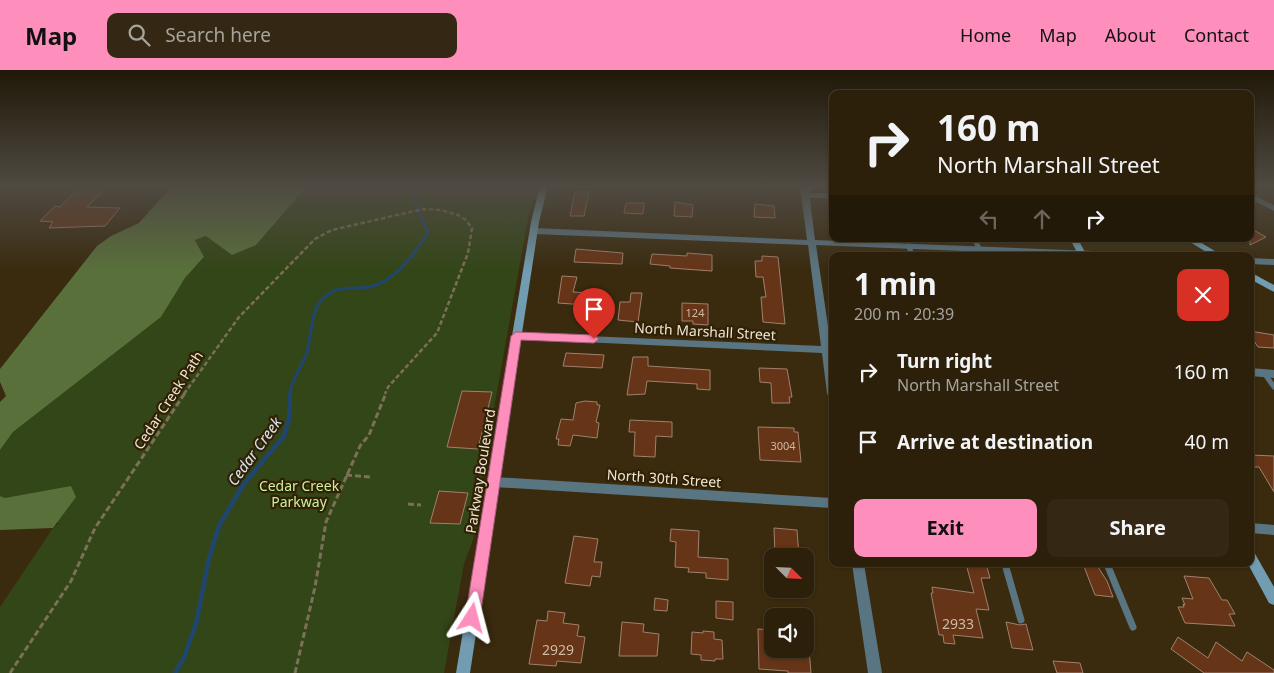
<!DOCTYPE html>
<html lang="en">
<head>
<meta charset="utf-8">
<style>
	body { margin:0; font-family:"Noto Sans",sans-serif; background:#342814; color:#f1f3f6; height:100vh; display:flex; flex-direction:column; font-size:19px; white-space:nowrap }
	* { box-sizing:border-box; margin:0 }
	p { font-size:16px; color:#a6a39d }
	.icon { flex:none; width:28px; height:28px; fill:none; stroke:currentColor; stroke-width:2; stroke-linecap:round; stroke-linejoin:round }
	.map { position:relative; flex:1; overflow:hidden }
	.details { position:absolute; left:829px; top:182px; width:425px; height:315px; display:flex; flex-direction:column; background:#2c200b; border-radius:10px; box-shadow:0 1px 4px #0004,0 0 0 1px #483e2c }
	.details>* { flex:none }
	.guide { position:absolute; left:829px; top:20px; width:425px; height:152px; border-radius:10px; box-shadow:0 1px 4px #0004,0 0 0 1px #483e2c; background:#2c200b; color:#f1f3f6; overflow:hidden }
	.needle { width:32px; rotate:114deg }
	.controls { position:absolute; left:764px; top:478px; display:grid; gap:10px }
	.controls a { display:grid; place-items:center; width:50px; height:50px; border-radius:10px; background:#2c200b; box-shadow:0 1px 4px #0004,0 0 0 1px #483e2c; font-size:25px }
	.pin { position:absolute; display:grid; place-items:center; width:42px; height:42px; color:#fff; margin:-51px -21px; border-radius:50% 50% 50% 0; rotate:-45deg; box-shadow:0 0 5px #0007 }
	.pin .icon { rotate:45deg }
	.me { position:absolute; width:55px; margin:-28px; rotate:9deg; stroke-linejoin:round; filter:drop-shadow(0 0 4px #0008) }
	.turn { display:flex; align-items:center; gap:18px; height:105px; padding:0 25px; font-size:22px }
	.turn .icon { width:65px; height:65px; stroke-width:2.5 }
	.turn b { display:block; font-size:35px; line-height:42px }
	.lanes { display:flex; align-items:center; height:48px; padding:0 25px; background:#0003; justify-content:center; gap:25px; direction:ltr }
	.lanes .off { opacity:.35 }
	.round { display:grid; place-items:center; flex:none; width:52px; height:52px; border-radius:10px; background:#342814 }
	.head { display:flex; align-items:center; justify-content:space-between; height:85px; padding:0 25px }
	h1 { font-size:30px; font-weight:700; line-height:38px }
	.action { display:flex; gap:10px; margin-top:auto; padding:10px 25px }
	.action a { flex:1; height:58px; border-radius:10px; background:#fe8ebc; color:#111; font-size:20px; font-weight:700; line-height:58px; text-align:center }
	.action a+a { background:#342814; color:#f1f3f6 }
	ul { padding:0; list-style:none }
	li { display:flex; align-items:center; gap:15px; height:70px; padding:0 25px }
	li div { flex:1 }
	li b { display:block; font-size:19px }
	li em { font-style:normal }
	header { display:flex; align-items:center; gap:30px; box-sizing:border-box; height:70px; padding:0 25px; background:#fe8ebc; color:#111 }
	header strong { font-size:24px }
	nav { display:flex; gap:28px; margin-inline-start:auto; font-size:18px }
	.search { width:350px; height:45px; background:#342814; display:flex; align-items:center; gap:12px; box-sizing:border-box; padding:0 18px; border-radius:10px; color:#a6a39d; font-size:19px }
	.map>svg:first-child { display:block }
	.green { fill:#334617 }
	.forest { fill:#59703b }
	.lines { fill:none; stroke-linecap:round; stroke-linejoin:round }
	.stream-far1 { stroke:#204670; stroke-width:3 }
	.stream { stroke:#204670; stroke-width:4.5 }
	.building { fill:#663416; stroke:#a0806f }
	.path-far1 { stroke:#7d7058; stroke-width:2.5; stroke-dasharray:4.5 2.5; stroke-linecap:butt }
	.path { stroke:#7d7058; stroke-width:3; stroke-dasharray:6 3; stroke-linecap:butt }
	.lane-far1 { stroke:#5a7582; stroke-width:5 }
	.lane { stroke:#5a7582; stroke-width:7 }
	.street { fill:#5a7582; fill-rule:evenodd }
	.secondary { fill:#719cb1; fill-rule:evenodd }
	.route { fill:#fe8ebc; stroke:#a55c7a }
	.labels { text-anchor:middle; dominant-baseline:central; stroke-width:4.5; stroke-linejoin:round; paint-order:stroke }
	.number-label { font-size:11px; fill:#cdbaa5 }
	.street-label { font-size:14px; fill:#efe6d5; stroke:#302105 }
	.park-label { font-size:14px; fill:#cbf09e; stroke:#302105 }
	.near-number-label { font-size:14px; fill:#cdbaa5 }
	.water-label { font-size:15px; font-style:italic; fill:#d8e4f1; stroke:#302105 }
</style>
</head>
<body>
<header>
<strong>Map</strong>
<div class="search"><svg class="icon" aria-label="search" viewBox="0 0 24 24"><circle cx="10" cy="10" r="6"/><path d="M15 15l6 6"/></svg>Search here</div>
<nav><a>Home</a><a>Map</a><a>About</a><a>Contact</a></nav>
</header>
<div class="map">
<svg width="1274" height="603" viewBox="0 0 1274 603">
	<rect width="100%" height="100%" fill="#3a2b0f"/>
	<path class="green" d="M287,116h251l-9,27 -45,251 -2,19 1,6 -8,45 -11,30 -20,109h-444v-66l53,-79 6,-5 -59,-27v-46l13,-18 148,-115 24,-39 19,-20 -9,-18 11,-4 12,8z"/>
	<path class="forest" d="M172,116h135l-51,59 -24,10 -26,-19 -11,4 9,17 -19,21 -24,39 -148,115 -13,18v-48l6,-6 -6,-14v-13l97,-123 14,-10 28,-13z
		M71,416l5,11 -23,31 -53,2v-34l5,2z"/>
	<g class="lines">
		<path class="stream-far1" d="M290,324c2,-16 12,-27 17,-42 4,-15 3,-31 10,-45 17,-30 41,-12 64,-24 20,-10 35,-32 47,-50 -5,-17 -18,-28 -12,-47"/>
		<path class="stream" d="M175,603l9,-16 12,-33 13,-66 10,-32 24,-41 41,-49 5,-17 1,-26"/>
	</g>
	<path class="building" d="M81,116h27l-21,21 33,1 -15,18 -56,2 4,-6 -13,-1 15,-15 5,1z
		M575,122h14l-5,24h-14z
		M675,132l18,3 -1,12 -18,-1z
		M626,133h18l-1,11 -19,-1z
		M755,134l19,2 1,12 -21,-1z
		M1250,158l16,9 -16,8z
		M576,179l47,4 -1,11 -48,-2z
		M687,183l25,2v16l-42,-3v-2l-20,-2 2,-10 35,2z
		M762,186l16,1 7,67 -22,-2 -2,-25h5l-3,-20h-7l-1,-16h7z
		M562,206l15,1 -4,15 16,1 -3,12 -28,-2z
		M631,223h11l-4,29 -20,-2 2,-18h10z
		M682,233l26,1v21l-15,-1v-3h-11z
		M1250,261l24,4v13l-16,-1 -8,-12z
		M566,283l38,2 -2,13 -39,-2z
		M633,287h15v9l62,4v20l-13,-1v-5l-50,-3 -2,13 -18,1z
		M759,298l28,1 5,28h-3l1,6h-18l-1,-20 -11,-1z
		M462,321l30,1 -14,57 -31,-2z
		M585,331l12,1v3h3l-4,17 3,1 -2,15 -24,-3 -3,11 -12,-1 1,-6h-3l5,-20 12,1 3,-17z
		M630,350l42,2v15l-16,-1 -1,21 -21,-1 1,-24h-6z
		M758,357l36,1v4h4l3,30 -41,-2z
		M1250,385l24,1v36l-15,-25h-6z
		M439,421l29,2 -8,31 -30,-1z
		M774,458l23,2 2,26h-24z
		M671,459l28,2 -1,26 30,2v21l-22,-2v-5l-18,-1 1,-4 -14,-1 1,-25 -6,-1z
		M574,466l24,3 -4,23h8l-2,15 -8,-1 -2,10 -25,-3z
		M966,494h20l4,14h-9l8,32 -13,-1 7,29 -30,-3 2,9 -11,-1 -1,-8h-4l-8,-42h2l-1,-6 42,6z
		M1083,494h13l11,17 6,16 -18,-2z
		M1184,506l25,2 13,22h5l8,14h-6l6,12 -50,-3 -7,-16h6l-1,-3 2,1 -3,-7 11,1z
		M655,528l13,2 -1,11 -13,-1z
		M716,531l17,1v18l-17,-2z
		M548,541l17,2 -2,10 16,2 -2,11 8,1 -4,26 -24,-2 -1,5 -27,-2 8,-44 10,1z
		M622,552l22,2 -1,8 16,2 -2,22h-38z
		M1006,552l14,3 6,-1 7,26 -21,-2z
		M758,559l14,1v19h37l2,24h-23v-2l-29,-2z
		M703,561l11,1v7l8,1 1,19h-8v2l-14,-1v-5l-10,-1 1,-22 11,1z
		M1178,567l30,21 8,-16 26,19 5,-9 27,18v3h-70l-33,-24z
		M1053,591l27,2 3,10h-26z"/>
	<g class="lines">
		<path class="path-far1" d="M184,324l55,-77 76,-78 17,-9 91,-21 18,1 17,5 8,5 6,8 -4,25 -31,80 -49,54 -3,7"/>
		<path class="path" d="M346,405l24,2
			M408,434l13,1
			M10,603l61,-92 24,-53 90,-135
			M295,603l20,-86 11,-65 34,-76 9,-11 17,-42"/>
		<path class="lane-far1" d="M805,125l27,1
			M1250,126l24,12
			M975,169l7,17
			M909,176l3,10
			M1264,303l10,14"/>
		<path class="lane" d="M1005,494l16,56
			M1107,494l26,63"/>
		<path class="street" d="M800,116h21l-12,6 6,48 331,13 4,3h-64l-270,-11 15,101 1,1v50l-4,-1 -1,-3 -5,-40 -306,-14 -5,-3 5,-3 305,13 -13,-101 -274,-11 -4,-3 4,-3 273,12z
			M1250,188l24,1v6l-24,-1z
			M1250,298l24,2v8l-24,-2z
			M494,407l338,21v10l-338,-21 -4,-2 -2,-3 2,-3z
			M1250,453l24,2v10l-24,-2z
			M852,494h12l18,109h-14z"/>
		<path class="secondary" d="M540,116h8l-9,36 -69,451h-14l75,-451z
			M1070,169h8l9,17h-8z
			M1185,169h10l28,17h-10z
			M1250,202l24,13v7l-24,-13z
			M1250,480l4,2 20,35v18l-5,-2 -21,-39h2z"/>
	</g>
	<linearGradient id="sky" x2="0" y2="1"><stop stop-color="#201808"/><stop offset="0.58" stop-color="#4f4a42"/><stop offset="1" stop-color="#4f4a42" stop-opacity="0"/></linearGradient>
	<rect width="1274" height="201" fill="url(#sky)"/>
	<path class="route" d="M516,262l78,3 5,4 -5,4 -73,-3 -41,278 -3,5 -5,2 -5,-2 -2,-5 46,-282z"/>
	<g class="labels">
		<g class="number-label">
			<text x="695" y="242">124</text>
			<text x="783" y="375">3004</text>
		</g>
		<g class="street-label">
			<text transform="translate(705 261) rotate(3)">North Marshall Street</text>
			<text transform="translate(168 330) rotate(-57)">Cedar Creek Path</text>
			<text transform="translate(480 401) rotate(-81)">Parkway Boulevard</text>
			<text transform="translate(664 408) rotate(4)">North 30th Street</text>
		</g>
		<g class="park-label">
			<text x="299" y="415">Cedar Creek<tspan x="299" dy="16">Parkway</tspan></text>
		</g>
		<g class="near-number-label">
			<text x="958" y="553">2933</text>
			<text x="558" y="579">2929</text>
		</g>
		<g class="water-label">
			<text transform="translate(254 381) rotate(-54)">Cedar Creek</text>
		</g>
	</g>
</svg>
<div class="controls">
<a><svg class="needle" viewBox="-14 -14 28 28"><path d="M0-13l5 13h-10z" fill="#e53935"/><path d="M0 13l5-13h-10z" fill="#a6a39d"/></svg></a>
<a><svg class="icon" aria-label="sound" viewBox="0 0 24 24"><path d="M4 9h4l5-4v14l-5-4H4zM17 9q2 3 0 6"/></svg></a>
</div>
<div class="pin" style="left:594px;top:269px;background:#d93025"><svg class="icon" aria-label="arrive" viewBox="0 0 24 24"><path d="M6 21V4h12l-3 4 3 4H6"/></svg></div>
<svg class="me" style="left:472px;top:548px" viewBox="-20 -20 40 40"><path d="M0-17L14 15 0 8-14 15z" fill="#fe8ebc" stroke="#fff" stroke-width="4"/></svg>
<div class="guide">
<div class="turn"><svg class="icon" aria-label="right" viewBox="0 0 24 24"><path d="M7 20v-9h11M14 6l5 5-5 5"/></svg><div><b>160 m</b>North Marshall Street</div></div>
<div class="lanes"><svg class="icon off" aria-label="left" viewBox="0 0 24 24"><path d="M17 20v-9H6M10 6l-5 5 5 5"/></svg><svg class="icon off" aria-label="ahead" viewBox="0 0 24 24"><path d="M12 20V5M6 11l6-6 6 6"/></svg><svg class="icon" aria-label="right" viewBox="0 0 24 24"><path d="M7 20v-9h11M14 6l5 5-5 5"/></svg></div>
</div>
<section class="details">
<div class="head"><div><h1>1 min</h1><p>200 m · 20:39</p></div><a class="round" style="background:#d93025;color:#fff"><svg class="icon" aria-label="close" viewBox="0 0 24 24"><path d="M6 6l12 12M18 6L6 18"/></svg></a></div>
<ul>
<li><svg class="icon" aria-label="right" viewBox="0 0 24 24"><path d="M7 20v-9h11M14 6l5 5-5 5"/></svg><div><b>Turn right</b><p>North Marshall Street</p></div><em>160 m</em></li>
<li><svg class="icon" aria-label="arrive" viewBox="0 0 24 24"><path d="M6 21V4h12l-3 4 3 4H6"/></svg><div><b>Arrive at destination</b></div><em>40 m</em></li>
</ul>
<div class="action"><a>Exit</a><a>Share</a></div>
</section>
</div>
</body>
</html>
